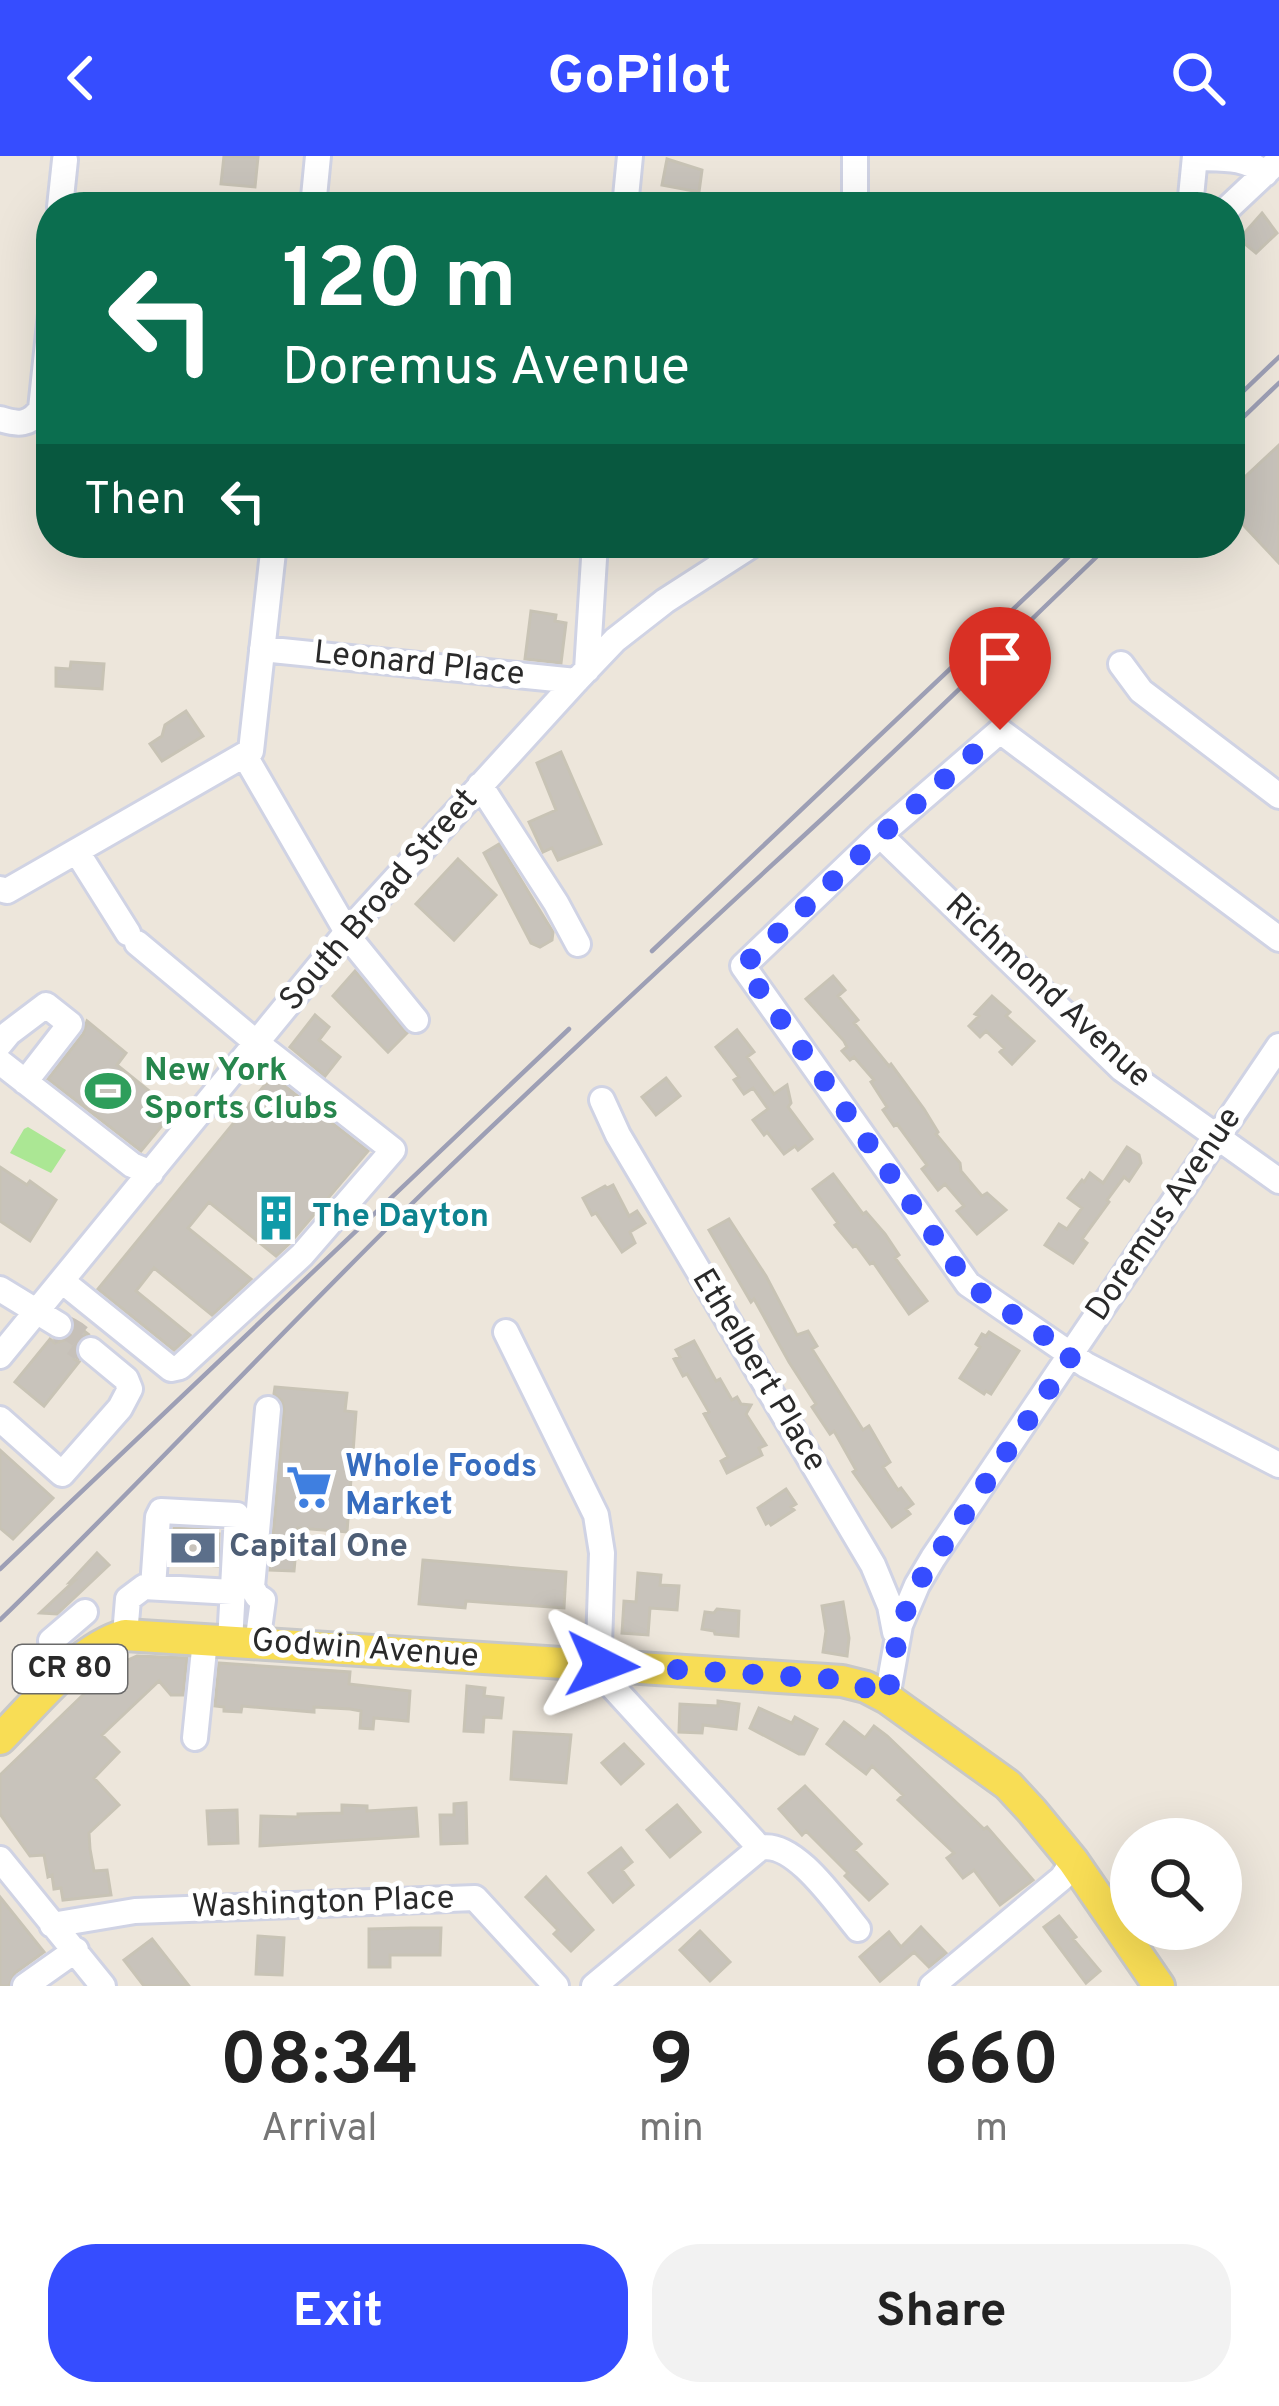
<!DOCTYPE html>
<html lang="en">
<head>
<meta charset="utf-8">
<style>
	body { margin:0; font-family:Overpass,sans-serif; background:#f2f2f2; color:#222; height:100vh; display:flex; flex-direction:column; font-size:45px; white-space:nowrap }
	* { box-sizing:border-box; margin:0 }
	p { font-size:39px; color:#767676 }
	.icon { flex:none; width:66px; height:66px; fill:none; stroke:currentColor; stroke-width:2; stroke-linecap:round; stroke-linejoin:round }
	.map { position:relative; height:1830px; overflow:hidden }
	.side { display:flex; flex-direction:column; background:#fff; flex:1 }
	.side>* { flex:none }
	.guide { position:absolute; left:36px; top:36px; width:1209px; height:366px; border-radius:48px; box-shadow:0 12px 48px #0002; background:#0b6e4f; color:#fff; overflow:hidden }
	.controls { position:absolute; left:1110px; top:1662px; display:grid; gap:24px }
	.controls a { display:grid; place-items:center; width:132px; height:132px; border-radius:50%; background:#fff; box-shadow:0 12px 48px #0002; font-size:60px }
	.pin { position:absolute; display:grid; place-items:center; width:102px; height:102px; color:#fff; margin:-123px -51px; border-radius:50% 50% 50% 0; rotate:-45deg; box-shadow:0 0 12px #0007 }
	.pin .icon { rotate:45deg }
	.me { position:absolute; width:132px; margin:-66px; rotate:93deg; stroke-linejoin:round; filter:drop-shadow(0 0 9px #0008) }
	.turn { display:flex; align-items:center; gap:42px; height:252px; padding:0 48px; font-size:54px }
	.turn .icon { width:156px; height:156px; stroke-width:2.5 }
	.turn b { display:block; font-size:84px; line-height:102px }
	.then { display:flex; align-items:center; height:114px; padding:0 48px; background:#0003; gap:24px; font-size:45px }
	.eta { display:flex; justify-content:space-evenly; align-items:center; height:204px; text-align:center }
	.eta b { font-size:72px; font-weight:700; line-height:84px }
	.primary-button { display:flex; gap:24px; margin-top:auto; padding:24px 48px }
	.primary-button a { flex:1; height:138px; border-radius:48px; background:#364dff; color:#fff; font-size:48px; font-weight:700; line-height:138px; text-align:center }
	.primary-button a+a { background:#f2f2f2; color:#222 }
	header { display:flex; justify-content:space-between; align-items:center; height:156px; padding:0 48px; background:#364dff; color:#fff; font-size:54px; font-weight:700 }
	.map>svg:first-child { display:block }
	.green { fill:#abe794 }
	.building { fill:#c8c3bb; stroke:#c8c3b5; stroke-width:3 }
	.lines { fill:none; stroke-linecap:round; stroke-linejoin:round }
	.minor-tunnel { stroke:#c6c0b8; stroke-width:24; stroke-dasharray:24 12; stroke-linecap:butt }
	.minor-casing { stroke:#d0d3e4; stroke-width:30 }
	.major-casing { stroke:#c8c8c8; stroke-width:36 }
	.minor { stroke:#fff; stroke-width:24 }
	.major { stroke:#f8dd55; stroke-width:30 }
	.rail { stroke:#9d9fb5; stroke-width:4.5 }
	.route { stroke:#364dff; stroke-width:21; stroke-dasharray:0 37.8 }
	.labels { text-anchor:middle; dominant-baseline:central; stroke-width:10; stroke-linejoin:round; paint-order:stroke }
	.shield { fill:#fff; stroke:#6a6a6a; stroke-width:3 }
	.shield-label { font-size:30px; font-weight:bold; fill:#2a2a2a }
	.street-label { font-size:33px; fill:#2a2a2a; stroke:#fff }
	.leisure-label { font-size:33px; font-weight:bold; fill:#27864d; stroke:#fff; text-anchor:start }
	.culture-label { font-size:33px; font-weight:bold; fill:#0d838f; stroke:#fff; text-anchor:start }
	.shop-label { font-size:33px; font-weight:bold; fill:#366cbe; stroke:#fff; text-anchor:start }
	.service-label { font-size:33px; font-weight:bold; fill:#4e5e75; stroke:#fff; text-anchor:start }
</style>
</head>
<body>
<header><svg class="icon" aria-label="back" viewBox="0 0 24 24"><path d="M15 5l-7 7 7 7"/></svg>GoPilot<svg class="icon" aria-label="search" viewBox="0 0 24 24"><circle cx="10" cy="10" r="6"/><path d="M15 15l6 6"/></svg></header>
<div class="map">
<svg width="1279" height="1830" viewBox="0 0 1279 1830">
	<rect width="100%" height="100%" fill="#ede6db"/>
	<path class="green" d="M28,971l38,23 -15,23 -41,-20 14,-24z"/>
	<path class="building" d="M224,0l34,1 -3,30 -34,-3z
		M667,3l35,11 -3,22 -37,-7z
		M1262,57l15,20 -21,20 -17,-14z
		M1279,289v118l-49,-52v-20z
		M531,455l25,4 -1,6 11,2 -5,40 -36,-4z
		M71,506l33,2 -2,25 -46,-3v-18l14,1z
		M186,555l17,25 -41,25 -12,-17 12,-8 3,-11z
		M561,596l40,92 -43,16 -6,-12 -9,4 -14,-30 27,-12 -19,-47z
		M499,688l54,88 -1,8 -12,7 -9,-4 -47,-90z
		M458,703l38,36 -42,45 -38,-36z
		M355,815l52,62 -19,19 -55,-56z
		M833,820l12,14 -7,6 20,24 -4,3 35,43 2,-2 33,45 14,23 -2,2 24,29 1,8 21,25 5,-3 19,17 -29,24 -20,-23 7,-5 -19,-22 -7,6 -16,-21 5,-4 -30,-41 -3,2 -11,-16 4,-3 -16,-25 3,-2 -20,-23 -4,3 -8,-9 5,-4 -3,-6 -38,-42z
		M992,840l18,16 -4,4 28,25 -22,23 -12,-12 4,-4 -18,-17 -6,6 -11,-11 10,-10 -4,-2z
		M315,859l14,12 -10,13 21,17 -15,19 -35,-29z
		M87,865l39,32 -9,12 57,46 -33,40 -93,-72 35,-45z
		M737,874l17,22 -7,5 27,37 13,-9 4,18 -3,4 24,32 -14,11 -3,-4 -11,8 -17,-22 -3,3 -11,-15 15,-11 -15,-21 -9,6 -10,-14 5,-3 -23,-30z
		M272,920l96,75 -78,92 -14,13 -67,-54 -21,26 63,51 -39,36 -58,-47 -18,23 54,44 -16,15 -76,-61z
		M666,922l14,18 -24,19 -14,-18z
		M1127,991l12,8 2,8 -12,18 -5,-4 -17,23 2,2 -27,37 5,4 -14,20 -28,-18 14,-21 8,5 15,-21 -14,-10 14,-18 2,2 6,-9 13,10z
		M0,1011l27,18 3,-4 26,19 -26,41 -30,-20z
		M833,1018l30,40 3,-2 19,22 14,21 -4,3 32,43 -18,13 -36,-52 -3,2 -14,-19 -3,2 -18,-22 3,-2 -25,-34z
		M613,1029l16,31 8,-5 8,12 -15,9 5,11 -13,9 -26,-39 -4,2 -9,-17 22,-12 2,2z
		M729,1063l37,57 31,59 11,-4 9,15 -5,3 51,81 6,-4 21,36 -7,5 15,23 3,-2 12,16 -7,5 4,5 -18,13 -39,-55 3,-2 -22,-39 -4,3 -18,-27 4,-3 -27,-42 -35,-63 -3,3 -42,-72z
		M75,1168l13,10 -9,5 -4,7 -1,13 5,3 -35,44 -29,-24 35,-43 5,4 13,-4 6,-6z
		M989,1176l30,19 -28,43 -5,-3 -2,3 -24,-16 20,-31 -4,-3 6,-10 4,2z
		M694,1185l22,40 4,-2 12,21 5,-3 4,7 10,1 -5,9 20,31 -7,3 3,7 -35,18 -6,-12 7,-4 -24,-43 5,-2 -22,-38 -4,2 -9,-17 6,-2 -4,-7z
		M275,1231l72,6 -2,18 11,1 -9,120 -49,-4 -4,43 -24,-1 14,-160 -2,-9 -8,-7z
		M0,1294l53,48 -40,41 -13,-11z
		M786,1333l10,15 -5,3 3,3 -23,15 -2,-3 -3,2 -8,-16z
		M174,1372l42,2 -1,4h4l-1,32 -47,-3z
		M97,1397l12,12 -52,49 -17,-1 34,-32 -4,1z
		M423,1404l143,12 -2,36 -98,-7 -1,7 -46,-4z
		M638,1417l23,2 -1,10 19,1 -2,24 -27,-2 -2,27 -26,-2 2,-32 12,1z
		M843,1446l6,36 -2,18 -24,-4 3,-21 -4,-25z
		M717,1453l22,2 -1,25 -23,-2 -1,-3 -12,-2 3,-17 9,1z
		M137,1500l50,2 -4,37h-12l-12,-14 -57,54 17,17 -25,26 25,27 -30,28 1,16 4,22 13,-1 4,25 -48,5 -2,-12 -7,1 -2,-14 -4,2 -4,-22 -14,1 -30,-42v-39l112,-108z
		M219,1507l131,9 -1,12 61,7 -2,30 -34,-3 -1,11 -13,-1 1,-17 -11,-2 -36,-2v5l-72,-6 -1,6 -17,-1v-4l-9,-1z
		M467,1530l18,2 -1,8 19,2 -2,20 -17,-1 -1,15 -19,-1z
		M718,1545l21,3 -3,25 -33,-4 -1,8 -23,-1 1,-28 38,2z
		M759,1552l33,15 3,-6 22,12 -13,25h-5l-49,-26z
		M844,1566l21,16 9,-12 13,10 97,93 3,-2 46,53 -33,25 -26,-35 -11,8 -16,-20 7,-5 -56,-53 5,-5 -31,-29 -6,8 -39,-30z
		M514,1576l57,3 -5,48 -55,-4z
		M624,1588l19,20 -22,20 -19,-21z
		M805,1630l56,58 -7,6 33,34 -18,16 -24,-24 3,-3 -42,-42 -4,4 -23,-26z
		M466,1647l1,40 -26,1 -1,-29h14v-11z
		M342,1649l25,1v5l49,-3 2,28 -158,10 1,-30 37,1v-3l44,-1z
		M677,1649l23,27 -30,25 -23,-27z
		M237,1654l1,33 -29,1 -2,-33z
		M621,1692l11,14 -10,8 11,15 -20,17 -24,-29z
		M546,1721l47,53 -22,21 -17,-17 4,-4 -32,-33z
		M0,1741l44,55 -29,21 -6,13h-9z
		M1059,1760l17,21 -3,2 27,32 -14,12 -42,-56z
		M921,1771l25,26 -17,14 -15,-15 -34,29 -20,-24 29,-25 12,15z
		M411,1772h30l-1,27h-50v12h-21v-38z
		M700,1775l30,31 -20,19 -30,-31z
		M258,1780l26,2 -2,37 -26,-1z
		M152,1783l37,47h-45l-20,-26z"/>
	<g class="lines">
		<path class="minor-tunnel" d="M59,1169c13,4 26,13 32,25 -14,0 -27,-12 -32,-25z"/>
		<g class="minor-casing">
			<path id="minor" d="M855,0v51
				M1195,2c26,1 51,-2 70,16
				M60,51l5,-47
				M313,51l5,-51
				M625,51l5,-51
				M1190,51l5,-51
				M1229,51l50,-47
				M0,263c18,6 30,6 41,-10l10,-95
				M262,493l314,32
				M1121,508l20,27 138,105
				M587,514l8,-127
				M245,600l102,176
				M480,629l76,118 22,41
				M880,679l242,234 157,112
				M77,696l51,81
				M0,733l7,2 244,-140 23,-208
				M343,780l12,9 61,75
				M1279,783l-279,-208 -120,104 -137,131 225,318 118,81 193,100
				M0,888l9,-11 37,-28 24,19 -45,58
				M0,906l132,103 19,8
				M602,944l16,35 255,430 17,41 5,26
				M62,1125l109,88 9,-2 122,-112 91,-105 -135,-106 -121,-101
				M0,1133l59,36
				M506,1176l90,183 6,38 -3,93 11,38 150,164 -166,138
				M0,1200l347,-424 229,-251 39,-41 50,-39 90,-58
				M0,1263l62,55 58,-66 10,-19 -4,-10 -35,-29
				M153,1431l5,-70 3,-6 76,4 -7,127
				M125,1479l3,-36 16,-12 88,5
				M51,1485l34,-29
				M257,1488l6,-44 -6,-4 -5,-9 16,-178
				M887,1542l13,-73 17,-40 16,-27 346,-512
				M195,1582l10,-98
				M760,1692c34,-9 77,56 98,81
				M0,1703l103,127
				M52,1769l83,-14 340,-13 81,88
				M25,1830l51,-36
				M932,1830l130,-108 11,-17"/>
		</g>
		<g class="major-casing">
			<path id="major" d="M0,1583c34,-34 78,-91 125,-104l717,46 24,6 21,11 121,87 24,26 41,50 86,125"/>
		</g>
		<use href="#minor" class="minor"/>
		<use href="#major" class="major"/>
		<path class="rail" d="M1230,248l49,-47
			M1230,274l49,-47
			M652,795l431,-408
			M0,1413l569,-540
			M0,1464c147,-143 286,-294 433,-437 128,-124 259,-244 390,-365 97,-90 192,-183 288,-275"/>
	</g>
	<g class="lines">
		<path class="route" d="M602,1509l230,14 34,9 21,10 13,-73 17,-40 155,-230 -104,-71 -225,-318 137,-130 120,-106"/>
	</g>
	<defs>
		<g id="stadium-bare" transform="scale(3.6)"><path d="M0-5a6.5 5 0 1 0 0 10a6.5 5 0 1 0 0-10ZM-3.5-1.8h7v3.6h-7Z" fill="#2e9e5b" stroke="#fff" stroke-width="2.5" paint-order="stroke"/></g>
		<g id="building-bare" transform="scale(3.6)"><path d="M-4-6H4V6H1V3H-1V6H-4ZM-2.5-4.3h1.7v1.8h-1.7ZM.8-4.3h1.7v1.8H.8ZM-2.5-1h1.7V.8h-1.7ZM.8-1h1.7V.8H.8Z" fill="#0f9aa8" stroke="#fff" stroke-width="2.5" paint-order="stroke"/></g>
		<g id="supermarket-bare" transform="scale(3.6)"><path d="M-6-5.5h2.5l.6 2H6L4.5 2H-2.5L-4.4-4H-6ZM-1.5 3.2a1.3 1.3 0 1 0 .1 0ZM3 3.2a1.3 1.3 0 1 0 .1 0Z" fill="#3f7fe0" stroke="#fff" stroke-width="2.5" paint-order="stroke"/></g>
		<g id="bank-bare" transform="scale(3.6)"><path d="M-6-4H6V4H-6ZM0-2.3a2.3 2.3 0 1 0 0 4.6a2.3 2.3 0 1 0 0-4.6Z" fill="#5c6f8a" stroke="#fff" stroke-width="2.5" paint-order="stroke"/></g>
	</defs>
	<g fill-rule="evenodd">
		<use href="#stadium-bare" x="108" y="935"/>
		<use href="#building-bare" x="276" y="1062"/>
		<use href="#supermarket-bare" x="309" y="1331"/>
		<use href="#bank-bare" x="193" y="1392"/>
	</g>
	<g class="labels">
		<rect class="shield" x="13" y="1489" width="114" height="48" rx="9"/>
		<g class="shield-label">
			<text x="70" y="1513">CR 80</text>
		</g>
		<g class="street-label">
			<text transform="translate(419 509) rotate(6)">Leonard Place</text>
			<text transform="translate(380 745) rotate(-49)">South Broad Street</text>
			<text transform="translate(1047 836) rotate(43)">Richmond Avenue</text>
			<text transform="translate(1165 1059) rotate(-56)">Doremus Avenue</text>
			<text transform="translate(758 1215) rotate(59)">Ethelbert Place</text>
			<text transform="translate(365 1494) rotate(4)">Godwin Avenue</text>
			<text transform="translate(323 1748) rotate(-2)">Washington Place</text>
		</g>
		<g class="leisure-label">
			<text x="144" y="916">New York<tspan x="144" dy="38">Sports Clubs</tspan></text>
		</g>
		<g class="culture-label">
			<text x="312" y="1062">The Dayton</text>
		</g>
		<g class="shop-label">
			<text x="345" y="1312">Whole Foods<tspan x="345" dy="38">Market</tspan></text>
		</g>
		<g class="service-label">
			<text x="229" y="1392">Capital One</text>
		</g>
	</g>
</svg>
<div class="controls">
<a><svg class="icon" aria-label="search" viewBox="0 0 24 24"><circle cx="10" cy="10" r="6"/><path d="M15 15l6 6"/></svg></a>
</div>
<div class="pin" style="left:1000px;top:574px;background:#d93025"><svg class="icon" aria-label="arrive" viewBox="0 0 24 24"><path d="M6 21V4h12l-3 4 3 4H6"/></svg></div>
<svg class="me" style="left:602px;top:1509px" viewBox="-20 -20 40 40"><path d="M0-17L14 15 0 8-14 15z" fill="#364dff" stroke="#fff" stroke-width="4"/></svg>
<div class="guide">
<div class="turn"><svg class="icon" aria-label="left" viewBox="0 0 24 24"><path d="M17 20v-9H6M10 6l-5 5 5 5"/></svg><div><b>120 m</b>Doremus Avenue</div></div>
<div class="then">Then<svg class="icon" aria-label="left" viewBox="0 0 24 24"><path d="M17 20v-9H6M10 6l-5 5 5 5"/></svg></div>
</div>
</div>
<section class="side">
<div class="eta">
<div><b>08:34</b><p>Arrival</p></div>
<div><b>9</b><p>min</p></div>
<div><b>660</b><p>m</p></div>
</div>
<div class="primary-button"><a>Exit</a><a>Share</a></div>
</section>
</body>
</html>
